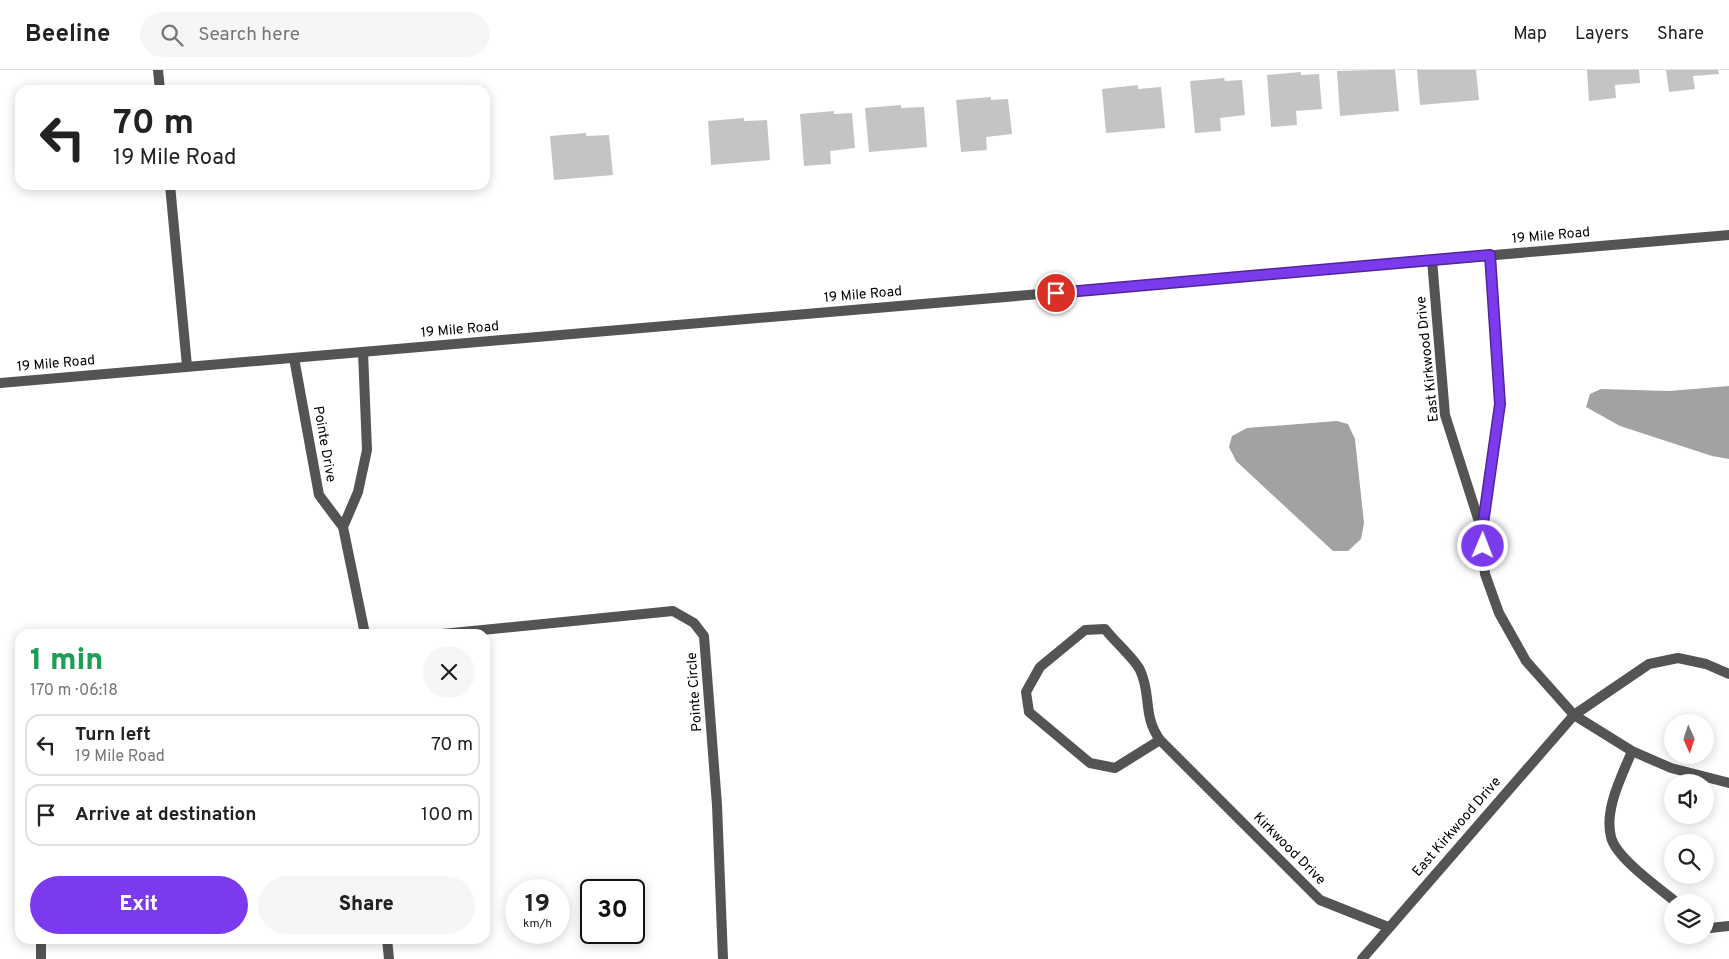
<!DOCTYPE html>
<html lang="en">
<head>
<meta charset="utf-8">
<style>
	body { margin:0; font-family:Overpass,sans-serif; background:#f6f6f6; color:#222; height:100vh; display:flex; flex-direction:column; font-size:19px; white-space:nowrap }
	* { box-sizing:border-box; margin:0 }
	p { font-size:16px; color:#767676 }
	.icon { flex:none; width:28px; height:28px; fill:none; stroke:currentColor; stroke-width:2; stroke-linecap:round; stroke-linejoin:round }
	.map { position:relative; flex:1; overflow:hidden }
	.sheet { position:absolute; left:15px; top:559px; width:475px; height:315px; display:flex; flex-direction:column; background:#fff; border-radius:15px; box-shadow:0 2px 12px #0003 }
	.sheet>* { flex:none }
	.hud { position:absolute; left:15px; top:15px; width:475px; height:105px; border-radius:15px; box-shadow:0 2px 12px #0003; background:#fff; color:#222; overflow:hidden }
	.needle { width:32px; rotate:177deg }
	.fabs { position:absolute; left:1664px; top:644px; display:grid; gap:10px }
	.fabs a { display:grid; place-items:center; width:50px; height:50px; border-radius:50%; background:#fff; box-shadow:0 2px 12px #0003; font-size:25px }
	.speed { position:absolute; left:505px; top:809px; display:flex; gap:10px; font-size:25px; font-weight:700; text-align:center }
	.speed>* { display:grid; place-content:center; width:65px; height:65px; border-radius:50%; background:#fff; box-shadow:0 2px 12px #0003; line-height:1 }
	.speed small { font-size:12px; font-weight:400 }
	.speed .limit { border:2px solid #111; border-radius:8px; background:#fff; color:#111 }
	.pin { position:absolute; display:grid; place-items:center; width:42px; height:42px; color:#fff; margin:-21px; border:2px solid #fff; border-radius:50%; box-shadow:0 1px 5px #0007 }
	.me { position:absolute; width:55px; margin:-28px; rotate:1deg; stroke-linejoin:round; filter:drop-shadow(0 0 4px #0008) }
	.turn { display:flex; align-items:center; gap:18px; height:105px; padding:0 15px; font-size:22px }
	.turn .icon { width:65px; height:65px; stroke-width:2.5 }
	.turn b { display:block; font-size:35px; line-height:42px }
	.round { display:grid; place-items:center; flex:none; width:52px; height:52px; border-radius:26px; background:#f6f6f6 }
	.summary { display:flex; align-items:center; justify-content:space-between; height:85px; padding:0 15px }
	h1 { font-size:30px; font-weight:800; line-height:38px; color:#1e9e55 }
	.button { display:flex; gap:10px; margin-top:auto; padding:10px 15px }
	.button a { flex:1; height:58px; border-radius:30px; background:#7c3aed; color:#fff; font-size:20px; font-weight:800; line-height:58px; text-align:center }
	.button a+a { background:#f6f6f6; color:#222 }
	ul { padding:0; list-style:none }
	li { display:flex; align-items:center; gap:15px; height:62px; margin:0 10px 8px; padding:0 5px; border:2px solid #e0e0e0; border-radius:15px }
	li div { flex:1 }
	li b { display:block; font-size:19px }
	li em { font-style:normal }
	header { display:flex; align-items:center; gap:30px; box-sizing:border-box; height:70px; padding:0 25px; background:#fff; border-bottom:1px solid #e0e0e0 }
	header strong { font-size:24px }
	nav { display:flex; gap:28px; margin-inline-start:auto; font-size:18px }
	.search { width:350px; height:45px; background:#f6f6f6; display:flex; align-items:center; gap:12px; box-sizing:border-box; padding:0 18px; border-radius:28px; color:#767676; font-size:19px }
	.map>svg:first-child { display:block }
	.water { fill:#a2a2a2 }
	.building { fill:#c4c4c4 }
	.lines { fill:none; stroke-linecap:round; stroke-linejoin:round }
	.minor { stroke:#545454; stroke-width:10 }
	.tertiary { stroke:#545454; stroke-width:10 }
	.route-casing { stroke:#51269a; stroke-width:12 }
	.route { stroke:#7c3aed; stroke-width:9 }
	.labels { text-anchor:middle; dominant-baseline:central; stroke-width:4; stroke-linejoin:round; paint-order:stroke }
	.street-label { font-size:14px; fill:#000; stroke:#fff }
</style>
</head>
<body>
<header>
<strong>Beeline</strong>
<div class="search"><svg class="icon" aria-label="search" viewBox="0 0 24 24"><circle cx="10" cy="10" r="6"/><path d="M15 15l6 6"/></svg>Search here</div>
<nav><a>Map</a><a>Layers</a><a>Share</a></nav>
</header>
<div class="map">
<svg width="1729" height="889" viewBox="0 0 1729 889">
	<rect width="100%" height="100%" fill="#fff"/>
	<path class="water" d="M1729,316v73l-17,-3 -92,-30 -34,-19 4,-13 11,-5 68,2z
		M1337,351l11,3 7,15 9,84 -3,16 -13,12h-15l-97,-90 -7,-14 3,-11 15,-8z"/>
	<path class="building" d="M1373,0h22l4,41 -59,5 -3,-45z
		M1417,0h59l3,30 -59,5z
		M1587,0h52l1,13 -25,2 1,13 -27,3z
		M1666,0h52l1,4 -26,2 2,13 -26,3z
		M1301,2v3l18,-1 3,35 -26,2 1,14 -26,2 -4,-52z
		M1224,8l1,3 17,-1 3,35 -25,3 1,13 -26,2 -5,-52z
		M1138,15v4l23,-2 4,41 -59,5 -4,-44z
		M991,27v3l17,-1 4,35 -26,3 1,13 -26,2 -5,-52z
		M901,35v3l23,-1 3,40 -58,5 -4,-44z
		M834,41v3l18,-1 3,35 -25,3 1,13 -27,2 -4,-52z
		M744,48v3l23,-1 3,40 -59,5 -3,-44z
		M586,63v3l23,-1 4,40 -59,5 -4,-44z"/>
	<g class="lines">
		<path class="minor" d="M158,0l2,20
			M170,115l17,181
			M1432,190l13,155 37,116 18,-127 -10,-149
			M294,288l25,137 24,32 15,-35 9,-42 -4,-98
			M343,457l22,107
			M1482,461l3,43 14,39 27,48 48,54 58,36 39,17 58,15
			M442,564l231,-23 21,12 10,13 13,169 6,154
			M1160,670l-45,28 -25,-5 -61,-51 -3,-20 14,-25 45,-37 20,-1c9,12 29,29 35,41 12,25 2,45 20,70l160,160 68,27
			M1632,681c-10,25 -28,58 -21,86 5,21 48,51 65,65
			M1705,855l5,3 19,-2
			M41,869v20
			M387,869l2,20
			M1362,889l212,-244 75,-51 29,-6 28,6 23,10"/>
		<path class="tertiary" d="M0,313l1729,-148"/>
	</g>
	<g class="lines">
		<g class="route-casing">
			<path id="route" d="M1056,223l434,-38 10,149 -18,127 1,15"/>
		</g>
		<use href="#route" class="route"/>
	</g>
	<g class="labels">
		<g class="street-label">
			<text transform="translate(1551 166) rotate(-5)">19 Mile Road</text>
			<text transform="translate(863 225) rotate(-5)">19 Mile Road</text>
			<text transform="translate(460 260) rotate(-5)">19 Mile Road</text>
			<text transform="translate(1428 289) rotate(-96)">East Kirkwood Drive</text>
			<text transform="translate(56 294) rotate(-5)">19 Mile Road</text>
			<text transform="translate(324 374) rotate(80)">Pointe Drive</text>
			<text transform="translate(695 622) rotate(-94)">Pointe Circle</text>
			<text transform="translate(1457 757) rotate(-49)">East Kirkwood Drive</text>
			<text transform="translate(1289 779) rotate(45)">Kirkwood Drive</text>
		</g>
	</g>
</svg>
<div class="fabs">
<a><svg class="needle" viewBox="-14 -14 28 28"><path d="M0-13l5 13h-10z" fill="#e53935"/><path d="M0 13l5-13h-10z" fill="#767676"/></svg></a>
<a><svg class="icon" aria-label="sound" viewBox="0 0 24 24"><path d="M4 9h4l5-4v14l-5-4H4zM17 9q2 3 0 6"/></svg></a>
<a><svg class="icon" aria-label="search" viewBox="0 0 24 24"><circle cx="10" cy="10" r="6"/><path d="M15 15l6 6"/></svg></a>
<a><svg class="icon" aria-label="layers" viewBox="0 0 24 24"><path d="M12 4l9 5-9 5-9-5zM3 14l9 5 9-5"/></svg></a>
</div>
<div class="speed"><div>19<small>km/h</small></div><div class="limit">30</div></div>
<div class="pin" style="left:1056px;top:223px;background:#d93025"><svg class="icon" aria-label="arrive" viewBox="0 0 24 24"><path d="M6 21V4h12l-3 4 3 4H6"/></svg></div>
<svg class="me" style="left:1483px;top:476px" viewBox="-20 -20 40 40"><circle r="17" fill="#7c3aed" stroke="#fff" stroke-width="3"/><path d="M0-11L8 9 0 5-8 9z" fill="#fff"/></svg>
<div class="hud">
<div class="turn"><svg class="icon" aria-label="left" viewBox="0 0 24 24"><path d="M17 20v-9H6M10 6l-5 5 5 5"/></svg><div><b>70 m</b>19 Mile Road</div></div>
</div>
<section class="sheet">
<div class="summary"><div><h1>1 min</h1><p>170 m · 06:18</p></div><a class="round"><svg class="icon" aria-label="close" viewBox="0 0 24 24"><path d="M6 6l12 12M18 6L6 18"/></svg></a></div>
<ul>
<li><svg class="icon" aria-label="left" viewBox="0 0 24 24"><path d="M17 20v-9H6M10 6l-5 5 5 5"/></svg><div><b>Turn left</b><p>19 Mile Road</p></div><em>70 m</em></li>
<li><svg class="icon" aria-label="arrive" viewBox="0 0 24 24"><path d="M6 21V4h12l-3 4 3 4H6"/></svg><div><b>Arrive at destination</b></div><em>100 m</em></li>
</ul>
<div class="button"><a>Exit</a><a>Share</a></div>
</section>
</div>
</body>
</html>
